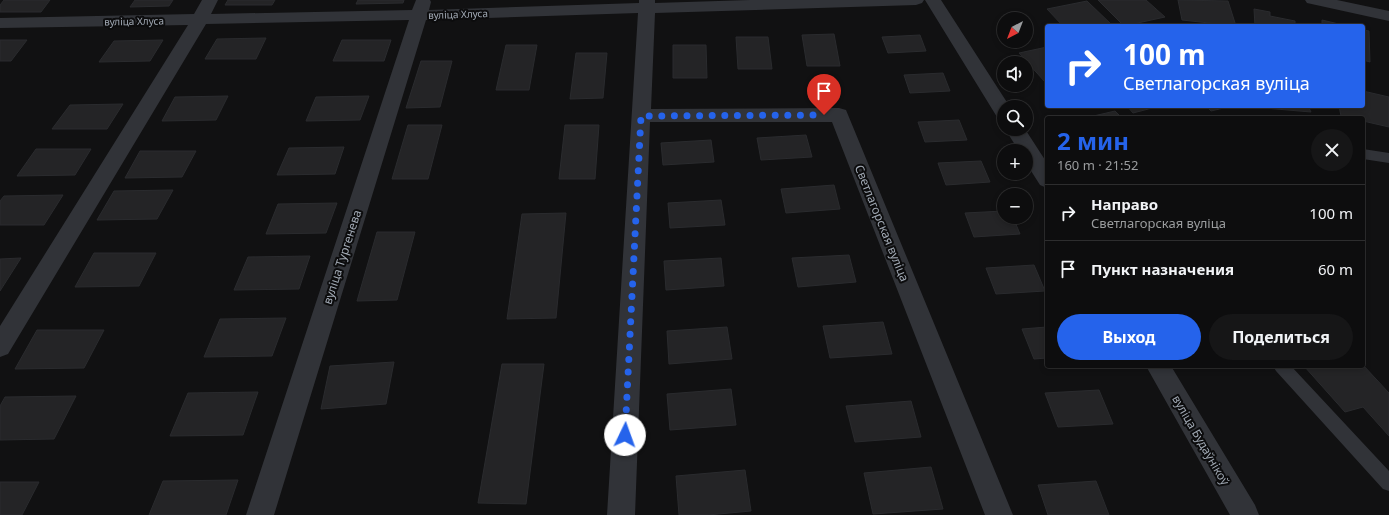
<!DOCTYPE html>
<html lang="ru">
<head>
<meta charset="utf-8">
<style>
	body { margin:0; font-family:"Noto Sans",sans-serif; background:#161617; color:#f1f3f6; height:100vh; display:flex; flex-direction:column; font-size:15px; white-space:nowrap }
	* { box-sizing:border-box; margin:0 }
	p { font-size:13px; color:#9a9c9e }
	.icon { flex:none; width:22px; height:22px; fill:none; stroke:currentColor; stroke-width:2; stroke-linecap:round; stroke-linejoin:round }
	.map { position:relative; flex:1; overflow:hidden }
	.panel { position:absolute; left:1045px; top:116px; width:320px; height:252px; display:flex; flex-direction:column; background:#0d0d0e; border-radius:4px; box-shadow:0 2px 6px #0003,0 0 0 1px #2d2d2e }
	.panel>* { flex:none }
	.banner { position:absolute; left:1045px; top:24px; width:320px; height:84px; border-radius:4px; box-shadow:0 2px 6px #0003,0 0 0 1px #2d2d2e; background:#2563eb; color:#fff; overflow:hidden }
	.needle { width:26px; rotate:222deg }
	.controls { position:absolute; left:997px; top:12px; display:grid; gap:8px }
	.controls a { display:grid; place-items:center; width:36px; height:36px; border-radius:50%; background:#0d0d0e; box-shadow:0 2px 6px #0003,0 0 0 1px #2d2d2e; font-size:20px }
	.pin { position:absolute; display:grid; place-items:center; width:34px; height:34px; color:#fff; margin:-41px -17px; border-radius:50% 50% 50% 0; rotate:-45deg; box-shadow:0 0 4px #0007 }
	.pin .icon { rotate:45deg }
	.me { position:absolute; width:44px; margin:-22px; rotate:3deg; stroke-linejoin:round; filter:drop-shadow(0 0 3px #0008) }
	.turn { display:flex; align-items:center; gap:14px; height:84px; padding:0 12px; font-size:18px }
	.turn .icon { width:52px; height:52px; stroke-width:2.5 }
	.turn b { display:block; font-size:28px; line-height:34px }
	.round { display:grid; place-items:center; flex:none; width:42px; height:42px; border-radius:21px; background:#161617 }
	.overview { display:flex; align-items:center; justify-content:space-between; height:68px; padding:0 12px }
	h1 { font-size:24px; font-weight:700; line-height:30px; color:#2563eb }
	.button { display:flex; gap:8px; margin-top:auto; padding:8px 12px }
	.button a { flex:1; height:46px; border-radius:24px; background:#2563eb; color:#fff; font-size:16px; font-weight:700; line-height:46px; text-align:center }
	.button a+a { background:#161617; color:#f1f3f6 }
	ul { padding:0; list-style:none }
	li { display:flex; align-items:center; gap:12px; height:56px; padding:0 12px; border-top:1px solid #2d2d2e }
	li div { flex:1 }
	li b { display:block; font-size:15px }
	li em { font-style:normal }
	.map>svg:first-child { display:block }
	.building { fill:#242426; stroke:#2a2b2e }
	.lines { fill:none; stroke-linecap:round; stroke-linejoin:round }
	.service { fill:#313338; fill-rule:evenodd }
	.minor { fill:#313338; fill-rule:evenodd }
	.route { stroke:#2563eb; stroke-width:7; stroke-dasharray:0 12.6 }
	.labels { text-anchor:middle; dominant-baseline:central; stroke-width:4; stroke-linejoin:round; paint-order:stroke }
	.far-street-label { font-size:10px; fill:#a1a9b4; stroke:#0c0c0d }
	.street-label { font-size:12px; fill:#a1a9b4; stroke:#0c0c0d }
</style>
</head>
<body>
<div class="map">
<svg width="1389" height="515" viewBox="0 0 1389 515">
	<rect width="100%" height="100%" fill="#111112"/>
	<path class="building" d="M4,0h46l-9,12h-41v-7z
		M135,0h38l-4,6 -39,1z
		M228,0h47l-3,5h-47z
		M358,0h46l-1,3 -47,1z
		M1098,0h48l19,17 -41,9z
		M1178,0l50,1 8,25 -54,-6z
		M1087,1l26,25h-50l-16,-17z
		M1254,9l16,3v4l25,5v5h-40z
		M1322,20l25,6h-25z
		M1363,30l6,1 1,31 -7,-2z
		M834,34l6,32h-33l-5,-31z
		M920,35l6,16 -38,2 -6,-16z
		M736,37h32l4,32h-34z
		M266,38l-10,21h-51l12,-20z
		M0,40h27l-16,21h-11z
		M163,40l-13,21 -51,1 15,-21z
		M342,40h49l-7,21h-51z
		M506,45h31l-8,45h-33z
		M673,45h33l1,33h-34z
		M1047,47v35h-2l-26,-29z
		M576,53h31l-4,45 -33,1z
		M421,61h31l-12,46 -34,1z
		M943,73l7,18 -40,2 -6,-18z
		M1363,91l26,6v30l-26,-6v-3l-22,-2 -2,-10h24z
		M228,96l-12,24 -54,1 13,-24z
		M369,96l-9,24 -54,1 10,-24z
		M123,104l-16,25h-55l18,-24z
		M1127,106h33l-27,7z
		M1206,106h26l-21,5z
		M1263,106h45l3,6 -47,-4z
		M1115,111l7,7h-37z
		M959,120l8,20 -42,2 -7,-20z
		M408,125h34l-14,54h-36z
		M565,125h34l-4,54h-36z
		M806,135l6,22 -51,3 -4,-22z
		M711,140l3,22 -51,3 -2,-22z
		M344,147l-9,27 -58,1 12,-27z
		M36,149h55l-16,26 -58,1z
		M140,151h56l-14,26 -57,1z
		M981,161l9,21 -44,3 -8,-22z
		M834,185l6,24 -54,4 -5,-24z
		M173,190l-16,29 -60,1 17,-29z
		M63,195l-19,30h-44v-24l4,-5z
		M721,200l4,25 -55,3 -2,-25z
		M337,203l-11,30 -60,1 12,-30z
		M1004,211v6h9l7,17 -46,3 -9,-24z
		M566,213l-10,105 -49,1 15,-105z
		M377,232h38l-18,68 -40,1z
		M94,253h62l-17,33 -64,1z
		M849,255l7,27 -58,5 -6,-29z
		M310,256l-11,33 -65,1 14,-33z
		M21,258l-21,33v-32z
		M721,258l3,28 -58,4 -2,-29z
		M1034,265l11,26 -49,3 -10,-26z
		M286,318l-14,38 -68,1 16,-38z
		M883,322l9,32 -62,4 -7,-32z
		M727,327l5,32 -63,5 -2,-33z
		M1047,327v31l-13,1 -12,-30z
		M37,330h67l-20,38 -69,1z
		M394,362l-8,42 -65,5 9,-43z
		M502,364h42l-18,140 -48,-1z
		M1363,365l26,28v43l-26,-29 -18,5 -41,-46z
		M731,389l5,36 -66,5 -3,-36z
		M1099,390l14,34 -55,3 -13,-34z
		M258,392l-15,43 -73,1 18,-43z
		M76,396l-22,43 -54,1v-34l5,-9z
		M911,401l10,36 -66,5 -9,-36z
		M931,467l12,42 -70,5 -9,-41z
		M745,470l6,41 -43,4h-29l-3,-39z
		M238,480l-12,35h-77l14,-34z
		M1096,481l13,34h-61l-10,-30z
		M0,482h39l-17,33h-22z"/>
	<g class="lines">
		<path class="service" d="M1363,149l26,4v10l-26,-4z
			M1273,366h18l98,105v20l-6,-2 -107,-118z"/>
		<path class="minor" d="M202,0h16l-7,14 201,-4 4,-10h14l1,2 -2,8 210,-7v-3h16v3l95,-3h174l-2,3 -6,2 -261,8 -4,96 188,-1 7,2 167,405h-28l-153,-393h-182l-15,393h-28l31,-502 -212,7 -152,495h-28l163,-495 -203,4 -198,330 -8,3v-31l188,-301 -188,3v-10l194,-4z
			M925,0h16l69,107h-6v11l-7,-1z
			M1305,0h32l52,11v10l-82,-18z
			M1005,129h20l22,34v25l-7,-3 -14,-22v-12h-7z
			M1146,366h25l84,139 4,10h-29z"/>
	</g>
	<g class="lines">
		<path class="route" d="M625,435l16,-319 183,-1"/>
	</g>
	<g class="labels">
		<g class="far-street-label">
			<text transform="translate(458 14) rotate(-2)">вуліца Хлуса</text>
			<text transform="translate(134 21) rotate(-1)">вуліца Хлуса</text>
		</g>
		<g class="street-label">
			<text transform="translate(882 223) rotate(68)">Светлагорская вуліца</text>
			<text transform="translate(342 257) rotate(-72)">вуліца Тургенева</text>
			<text transform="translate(1201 440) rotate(60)">вуліца Будаўнікоў</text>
		</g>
	</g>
</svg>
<div class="controls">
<a><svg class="needle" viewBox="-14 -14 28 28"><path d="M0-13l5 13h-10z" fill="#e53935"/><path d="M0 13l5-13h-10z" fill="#9a9c9e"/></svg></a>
<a><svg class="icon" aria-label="sound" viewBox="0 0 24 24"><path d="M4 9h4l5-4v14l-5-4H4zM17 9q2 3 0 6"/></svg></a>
<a><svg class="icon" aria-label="search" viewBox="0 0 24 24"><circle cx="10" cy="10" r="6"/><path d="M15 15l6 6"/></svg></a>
<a>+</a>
<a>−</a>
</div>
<div class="pin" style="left:824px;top:115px;background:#d93025"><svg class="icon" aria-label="arrive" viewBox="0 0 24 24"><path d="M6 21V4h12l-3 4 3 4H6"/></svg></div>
<svg class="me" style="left:625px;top:435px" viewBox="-20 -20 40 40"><circle r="19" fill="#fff"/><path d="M0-13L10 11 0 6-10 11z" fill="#2563eb"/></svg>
<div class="banner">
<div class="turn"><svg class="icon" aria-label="right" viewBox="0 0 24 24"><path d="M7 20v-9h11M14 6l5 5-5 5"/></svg><div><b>100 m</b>Светлагорская вуліца</div></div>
</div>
<section class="panel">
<div class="overview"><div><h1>2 мин</h1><p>160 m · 21:52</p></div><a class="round"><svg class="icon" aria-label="close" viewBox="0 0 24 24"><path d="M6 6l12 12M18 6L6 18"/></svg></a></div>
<ul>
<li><svg class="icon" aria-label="right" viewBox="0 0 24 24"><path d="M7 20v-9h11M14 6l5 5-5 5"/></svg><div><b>Направо</b><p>Светлагорская вуліца</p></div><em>100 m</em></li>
<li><svg class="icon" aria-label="arrive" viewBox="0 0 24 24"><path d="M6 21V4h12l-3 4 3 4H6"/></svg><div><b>Пункт назначения</b></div><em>60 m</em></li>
</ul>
<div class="button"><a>Выход</a><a>Поделиться</a></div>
</section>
</div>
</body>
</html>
